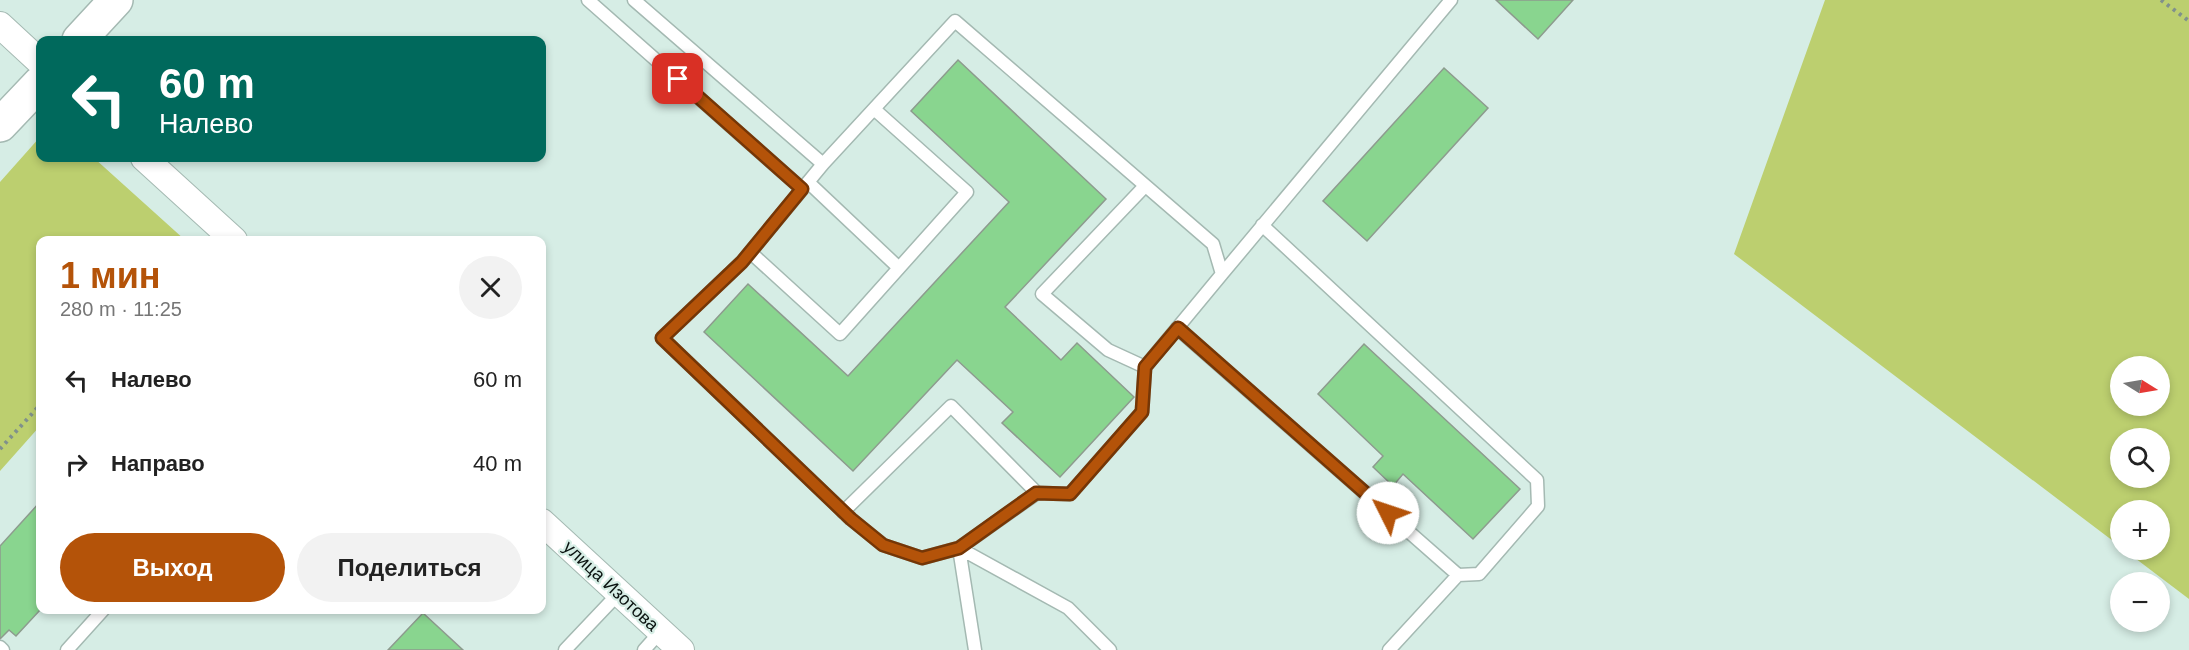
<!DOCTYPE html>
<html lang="ru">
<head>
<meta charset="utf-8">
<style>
	body { margin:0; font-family:Helvetica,sans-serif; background:#f2f2f2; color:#222; height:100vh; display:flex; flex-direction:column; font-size:22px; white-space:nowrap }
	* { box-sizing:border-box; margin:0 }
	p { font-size:20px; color:#767676 }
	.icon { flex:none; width:33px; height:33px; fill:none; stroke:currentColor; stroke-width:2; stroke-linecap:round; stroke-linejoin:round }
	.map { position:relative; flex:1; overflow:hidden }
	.drawer { position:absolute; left:36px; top:236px; width:510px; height:378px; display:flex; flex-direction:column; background:#fff; border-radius:12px; box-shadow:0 3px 9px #0003 }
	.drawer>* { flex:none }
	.guide { position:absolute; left:36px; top:36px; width:510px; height:126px; border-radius:12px; box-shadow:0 3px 9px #0003; background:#00695c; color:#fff; overflow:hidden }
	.needle { width:39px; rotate:101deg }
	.tools { position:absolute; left:2110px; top:356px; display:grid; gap:12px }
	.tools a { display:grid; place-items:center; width:60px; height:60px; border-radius:50%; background:#fff; box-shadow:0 3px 9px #0003; font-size:30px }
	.pin { position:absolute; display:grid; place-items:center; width:51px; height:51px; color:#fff; margin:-26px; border-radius:12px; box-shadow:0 3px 9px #0006 }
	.me { position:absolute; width:66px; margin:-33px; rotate:311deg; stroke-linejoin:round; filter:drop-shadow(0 0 4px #0008) }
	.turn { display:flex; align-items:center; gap:21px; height:126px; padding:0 24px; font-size:27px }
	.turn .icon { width:78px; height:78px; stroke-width:2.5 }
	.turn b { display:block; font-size:42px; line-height:51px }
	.round { display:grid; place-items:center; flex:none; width:63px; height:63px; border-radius:32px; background:#f2f2f2 }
	.summary { display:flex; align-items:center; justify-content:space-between; height:102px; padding:0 24px }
	h1 { font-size:36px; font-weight:800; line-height:45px; color:#b45309 }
	.action { display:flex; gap:12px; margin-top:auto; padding:12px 24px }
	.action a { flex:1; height:69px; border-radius:36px; background:#b45309; color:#fff; font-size:24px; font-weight:800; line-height:69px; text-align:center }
	.action a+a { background:#f2f2f2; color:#222 }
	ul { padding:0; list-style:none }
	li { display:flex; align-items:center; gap:18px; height:84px; padding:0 24px }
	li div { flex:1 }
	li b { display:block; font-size:22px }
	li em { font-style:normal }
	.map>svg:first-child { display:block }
	.green { fill:#bccf6f; fill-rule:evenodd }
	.building { fill:#89d58f; stroke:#8d9b8e; stroke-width:1.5 }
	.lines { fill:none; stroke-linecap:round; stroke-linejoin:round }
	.lane-casing { stroke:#a4b9b2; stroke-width:15 }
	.street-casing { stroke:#a4b9b2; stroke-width:28 }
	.secondary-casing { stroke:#a4b9b2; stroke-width:36 }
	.path { stroke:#80918b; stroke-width:4; stroke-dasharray:3 4.5; stroke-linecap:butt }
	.lane { stroke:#fff; stroke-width:12 }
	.street { stroke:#fff; stroke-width:26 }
	.secondary { stroke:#fff; stroke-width:33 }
	.route-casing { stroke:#753606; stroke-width:15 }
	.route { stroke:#b45309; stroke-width:10 }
	.labels { text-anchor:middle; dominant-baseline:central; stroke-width:4.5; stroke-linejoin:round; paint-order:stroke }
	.street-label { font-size:18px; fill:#0a1210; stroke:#d6ede5 }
</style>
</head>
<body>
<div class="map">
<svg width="2189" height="650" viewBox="0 0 2189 650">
	<rect width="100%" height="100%" fill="#d6ede5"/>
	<path class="green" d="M1825,0h364v599l-66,-50h37v-39h-39v37l-387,-293zM2121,366h39v39h-39zM2121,438h39v39h-39z
		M40,137v21h54l91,82h-145v186l-40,45v-289z"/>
	<path class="building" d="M1496,0h77l-35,39z
		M958,60l148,139 -101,108 56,53 16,-17 57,54 -74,80 -58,-54 11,-11 -56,-52 -104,111 -149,-139 44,-48 100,92 161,-174 -98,-91z
		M1444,68l44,40 -121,133 -44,-40z
		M1364,344l156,145 -47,50 -70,-65 -10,12 -20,-19 10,-11 -65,-62z
		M40,502l1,107 -25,27 -7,-6 -9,9v-93z
		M423,613l40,37h-75z"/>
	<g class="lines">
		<g class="lane-casing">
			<path id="lane" d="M588,0l214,189
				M634,0l189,164
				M955,21l258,223 9,30 -77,93 -3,45 -72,82 -33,-1 -78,55 -37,10 -39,-13 -32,-26 -189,-181 80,-76 81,-98z
				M808,182l91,86
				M750,252l90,82 127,-142 -93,-83
				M1222,274l229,-274
				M1177,328l281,247 21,-1 59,-68 -1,-26 -275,-255
				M1145,367l-37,-17 -66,-56 103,-108
				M843,512l108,-106 86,87
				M959,548l109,60 42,42
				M959,548l16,102
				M0,647l3,3
				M67,650l37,-41
				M565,650l54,-57
				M644,650l17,-19
				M1389,650l69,-75"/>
		</g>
		<g class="street-casing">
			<path id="street" d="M0,25l40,37
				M144,158l90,82
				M542,522l139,128"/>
		</g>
		<g class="secondary-casing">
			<path id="secondary" d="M79,40l37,-40
				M0,125l40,-42"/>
		</g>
		<path class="path" d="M2161,0l28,21
			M0,449l40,-44"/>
		<use href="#lane" class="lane"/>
		<use href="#street" class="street"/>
		<use href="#secondary" class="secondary"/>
	</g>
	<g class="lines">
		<g class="route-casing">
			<path id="route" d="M678,79l124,110 -60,73 -80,76 189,181 32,26 39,13 37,-10 77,-55 34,1 72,-82 3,-45 33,-39 210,185"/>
		</g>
		<use href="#route" class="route"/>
	</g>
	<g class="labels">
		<g class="street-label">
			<text transform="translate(611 586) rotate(43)">улица Изотова</text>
		</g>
	</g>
</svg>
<div class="tools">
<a><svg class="needle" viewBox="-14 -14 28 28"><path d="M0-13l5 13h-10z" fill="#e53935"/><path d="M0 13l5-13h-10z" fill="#767676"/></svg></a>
<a><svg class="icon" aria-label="search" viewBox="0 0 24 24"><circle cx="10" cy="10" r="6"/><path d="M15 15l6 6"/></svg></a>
<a>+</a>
<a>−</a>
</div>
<div class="pin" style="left:678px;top:79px;background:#d93025"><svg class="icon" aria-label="arrive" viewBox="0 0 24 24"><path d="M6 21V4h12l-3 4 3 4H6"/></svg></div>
<svg class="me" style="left:1388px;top:513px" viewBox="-20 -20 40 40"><circle r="19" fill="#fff"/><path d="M0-13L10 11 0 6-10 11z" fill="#b45309"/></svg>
<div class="guide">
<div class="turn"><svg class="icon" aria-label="left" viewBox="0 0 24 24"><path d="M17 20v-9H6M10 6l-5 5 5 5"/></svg><div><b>60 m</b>Налево</div></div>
</div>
<section class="drawer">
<div class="summary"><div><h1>1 мин</h1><p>280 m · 11:25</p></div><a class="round"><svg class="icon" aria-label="close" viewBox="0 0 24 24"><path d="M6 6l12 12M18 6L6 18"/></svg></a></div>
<ul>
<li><svg class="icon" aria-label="left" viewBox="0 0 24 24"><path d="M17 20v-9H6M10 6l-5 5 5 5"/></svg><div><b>Налево</b></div><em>60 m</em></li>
<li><svg class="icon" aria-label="right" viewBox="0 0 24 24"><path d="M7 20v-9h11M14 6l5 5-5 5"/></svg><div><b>Направо</b></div><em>40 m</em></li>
</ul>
<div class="action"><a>Выход</a><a>Поделиться</a></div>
</section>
</div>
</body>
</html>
